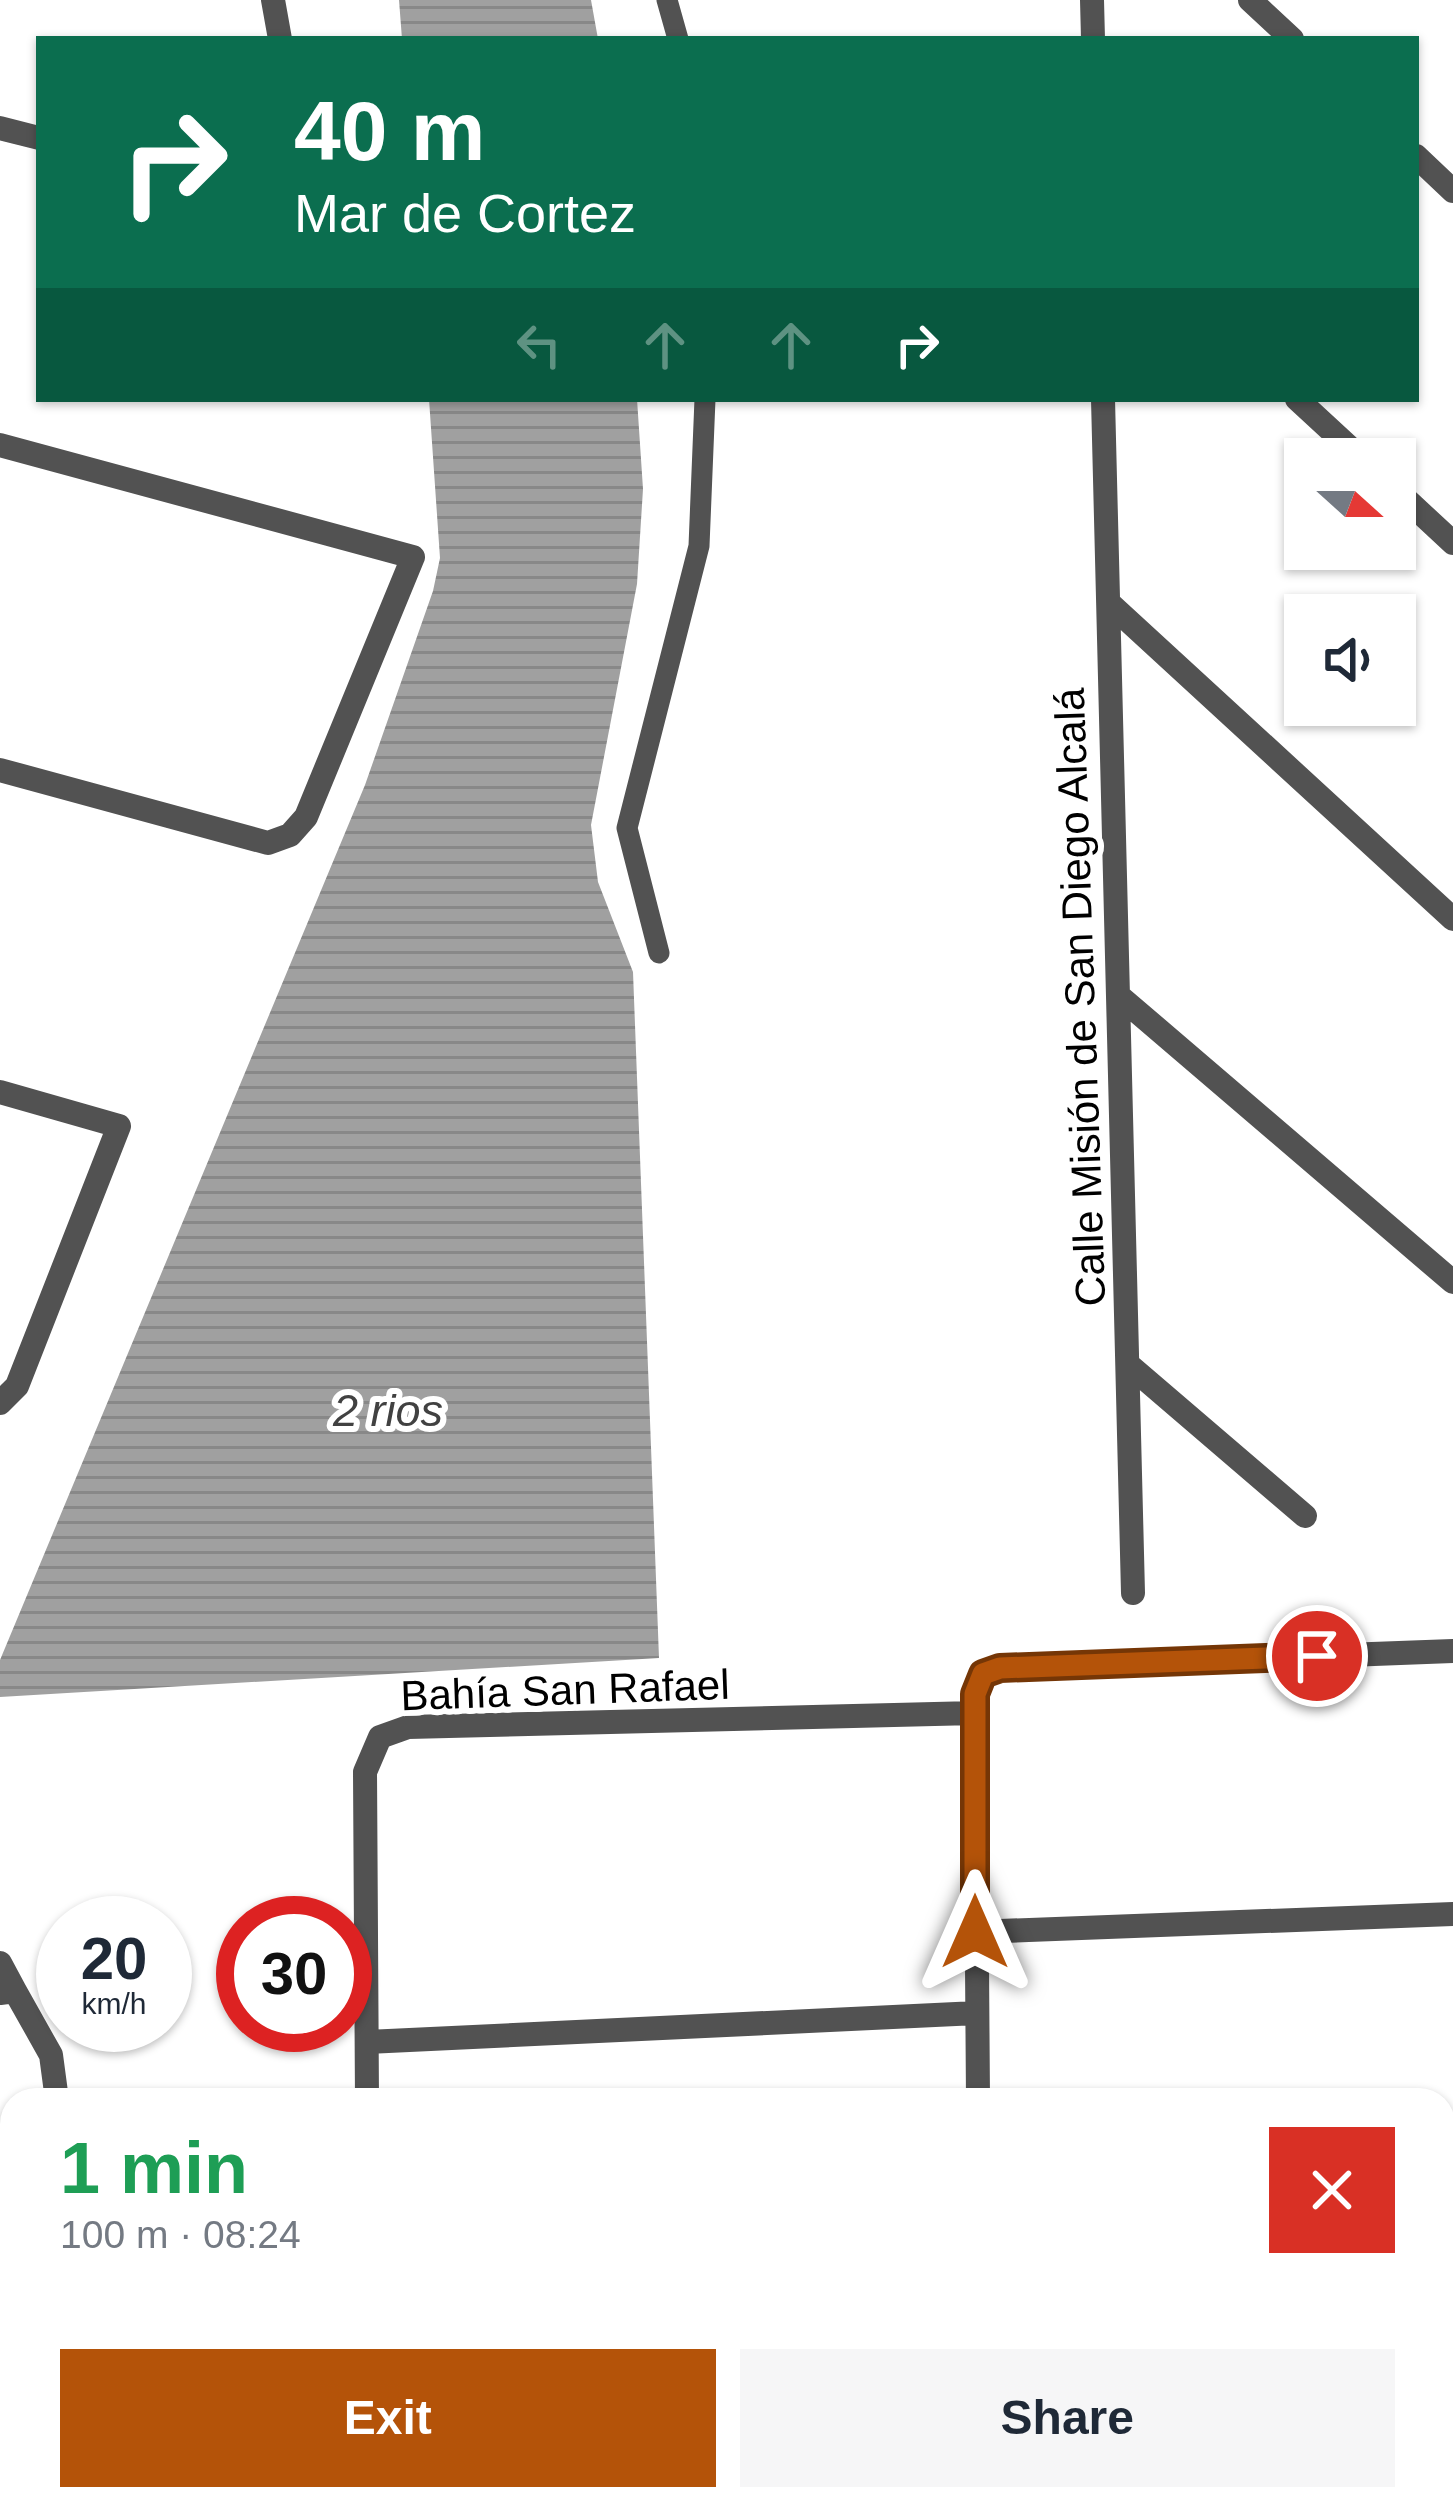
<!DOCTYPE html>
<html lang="en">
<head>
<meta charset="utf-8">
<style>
	body { margin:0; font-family:Helvetica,sans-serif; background:#f6f6f7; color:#1f2937; height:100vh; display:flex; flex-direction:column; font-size:45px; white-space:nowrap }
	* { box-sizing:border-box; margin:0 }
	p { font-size:39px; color:#747a83 }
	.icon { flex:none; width:66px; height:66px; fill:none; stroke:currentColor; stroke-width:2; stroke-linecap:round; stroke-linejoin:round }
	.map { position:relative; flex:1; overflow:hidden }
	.panel { position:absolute; left:0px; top:2088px; width:1455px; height:423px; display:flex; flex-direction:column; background:#fff; border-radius:36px 36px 0 0; box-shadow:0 3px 9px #0004 }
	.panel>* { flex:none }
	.banner { position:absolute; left:36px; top:36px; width:1383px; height:366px; border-radius:0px; box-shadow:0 3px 9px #0004; background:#0b6e4f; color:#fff; overflow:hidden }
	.needle { width:78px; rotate:111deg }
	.buttons { position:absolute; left:1284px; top:438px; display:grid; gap:24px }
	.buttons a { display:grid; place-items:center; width:132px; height:132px; border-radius:0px; background:#fff; box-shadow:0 3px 9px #0004; font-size:60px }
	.speed { position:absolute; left:36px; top:1896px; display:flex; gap:24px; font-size:60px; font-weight:700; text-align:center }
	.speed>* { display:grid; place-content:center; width:156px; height:156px; border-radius:50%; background:#fff; box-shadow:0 3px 9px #0004; line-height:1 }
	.speed small { font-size:30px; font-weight:400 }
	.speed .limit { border:18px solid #d22; background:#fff; color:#111 }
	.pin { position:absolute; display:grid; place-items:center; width:102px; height:102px; color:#fff; margin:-51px; border:6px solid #fff; border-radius:50%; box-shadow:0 3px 12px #0007 }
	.me { position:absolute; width:132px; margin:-66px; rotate:0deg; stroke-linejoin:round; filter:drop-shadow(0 0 9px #0008) }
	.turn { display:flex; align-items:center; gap:42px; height:252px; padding:0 60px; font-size:54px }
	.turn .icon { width:156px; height:156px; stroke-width:2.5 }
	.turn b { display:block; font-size:84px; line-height:102px }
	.lanes { display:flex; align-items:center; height:114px; padding:0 60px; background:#0003; justify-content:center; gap:60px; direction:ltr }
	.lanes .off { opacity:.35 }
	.round { display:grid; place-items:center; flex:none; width:126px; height:126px; border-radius:0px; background:#f6f6f7 }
	.head { display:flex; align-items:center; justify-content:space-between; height:204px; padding:0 60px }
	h1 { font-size:72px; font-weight:700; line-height:90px; color:#1e9e55 }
	.primary-button { display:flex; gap:24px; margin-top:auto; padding:24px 60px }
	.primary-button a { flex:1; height:138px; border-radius:0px; background:#b45309; color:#fff; font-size:48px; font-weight:700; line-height:138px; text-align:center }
	.primary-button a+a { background:#f6f6f7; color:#1f2937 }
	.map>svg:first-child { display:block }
	.water { fill:url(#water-rules) }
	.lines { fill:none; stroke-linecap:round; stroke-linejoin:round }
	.lane { stroke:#525252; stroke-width:21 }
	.street { stroke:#525252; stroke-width:24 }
	.route-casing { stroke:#753606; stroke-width:30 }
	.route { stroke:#b45309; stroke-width:21 }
	.labels { text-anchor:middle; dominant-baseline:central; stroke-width:12; stroke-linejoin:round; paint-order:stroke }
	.street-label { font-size:42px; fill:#000; stroke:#fff }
	.water-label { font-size:45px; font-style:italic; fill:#414141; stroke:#fff }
</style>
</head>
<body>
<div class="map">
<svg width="1453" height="2510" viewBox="0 0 1453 2510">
	<defs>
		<pattern id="water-rules" width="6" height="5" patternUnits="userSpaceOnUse" patternTransform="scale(3)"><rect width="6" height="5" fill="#a0a0a0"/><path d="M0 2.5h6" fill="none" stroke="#888"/></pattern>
	</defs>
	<rect width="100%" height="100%" fill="#fff"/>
	<path class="water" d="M399,0h192l7,39h-196z
		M429,399h208l6,90 -6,95 -46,241 7,57 35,90 26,686 -659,39v-37l365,-875 68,-194 7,-33z"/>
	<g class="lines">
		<path class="lane" d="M667,0l11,39
			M659,953l-32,-125 72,-282 6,-147"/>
		<path class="street" d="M273,0l7,39
			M1092,0l1,39
			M1250,0l42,39
			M0,128l39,10
			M1416,156l37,35
			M1103,399l30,1194
			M1297,399l65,60
			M0,445l413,112 -107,260 -16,18 -22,8 -268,-73
			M1395,489l58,54
			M1109,603l344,316
			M1119,996l334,286
			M0,1092l119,34 -102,260 -17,17
			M1130,1366l175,150
			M975,1932l478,-18
			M0,1963l15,28
			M0,1993l15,-2 36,64 6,45
			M367,2042l610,-29
			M367,2100l-2,-328 15,-35 28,-10 567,-14
			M978,2100l-3,-407 8,-19 17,-6 453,-17
			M1443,2199h10
			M0,2279l12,-10
			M0,2355h12
			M1443,2481h10
			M986,2499v11"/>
	</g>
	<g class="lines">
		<g class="route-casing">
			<path id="route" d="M975,1932v-238l8,-20 17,-6 317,-12"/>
		</g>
		<use href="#route" class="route"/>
	</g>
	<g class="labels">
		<g class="street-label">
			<text transform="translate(1080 997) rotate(-92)">Calle Misión de San Diego Alcalá</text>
			<text transform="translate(565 1690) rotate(-2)">Bahía San Rafael</text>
		</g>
		<g class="water-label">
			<text x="388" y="1410">2 rios</text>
		</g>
	</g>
</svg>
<div class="buttons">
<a><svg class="needle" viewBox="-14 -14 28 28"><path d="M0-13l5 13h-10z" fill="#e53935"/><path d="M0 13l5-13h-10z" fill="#747a83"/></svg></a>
<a><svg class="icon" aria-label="sound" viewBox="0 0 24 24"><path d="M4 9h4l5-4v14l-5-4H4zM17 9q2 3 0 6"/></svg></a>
</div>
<div class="speed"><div>20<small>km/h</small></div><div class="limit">30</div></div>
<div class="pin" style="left:1317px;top:1656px;background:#d93025"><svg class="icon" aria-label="arrive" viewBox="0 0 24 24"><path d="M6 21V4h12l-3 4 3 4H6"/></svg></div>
<svg class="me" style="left:975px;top:1932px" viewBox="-20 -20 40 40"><path d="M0-17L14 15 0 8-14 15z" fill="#b45309" stroke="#fff" stroke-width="4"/></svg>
<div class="banner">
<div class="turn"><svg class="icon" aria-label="right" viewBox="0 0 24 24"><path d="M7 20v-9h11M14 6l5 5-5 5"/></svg><div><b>40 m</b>Mar de Cortez</div></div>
<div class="lanes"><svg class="icon off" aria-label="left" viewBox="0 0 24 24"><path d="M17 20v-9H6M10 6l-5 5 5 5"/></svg><svg class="icon off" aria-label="ahead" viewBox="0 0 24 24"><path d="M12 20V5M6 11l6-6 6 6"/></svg><svg class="icon off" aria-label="ahead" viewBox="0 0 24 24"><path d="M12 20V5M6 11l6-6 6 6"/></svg><svg class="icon" aria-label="right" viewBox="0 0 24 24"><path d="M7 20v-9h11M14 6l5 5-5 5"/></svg></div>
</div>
<section class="panel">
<div class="head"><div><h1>1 min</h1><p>100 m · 08:24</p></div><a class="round" style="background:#d93025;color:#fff"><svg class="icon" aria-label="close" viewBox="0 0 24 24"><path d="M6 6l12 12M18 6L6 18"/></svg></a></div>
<div class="primary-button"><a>Exit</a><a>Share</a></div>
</section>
</div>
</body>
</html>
